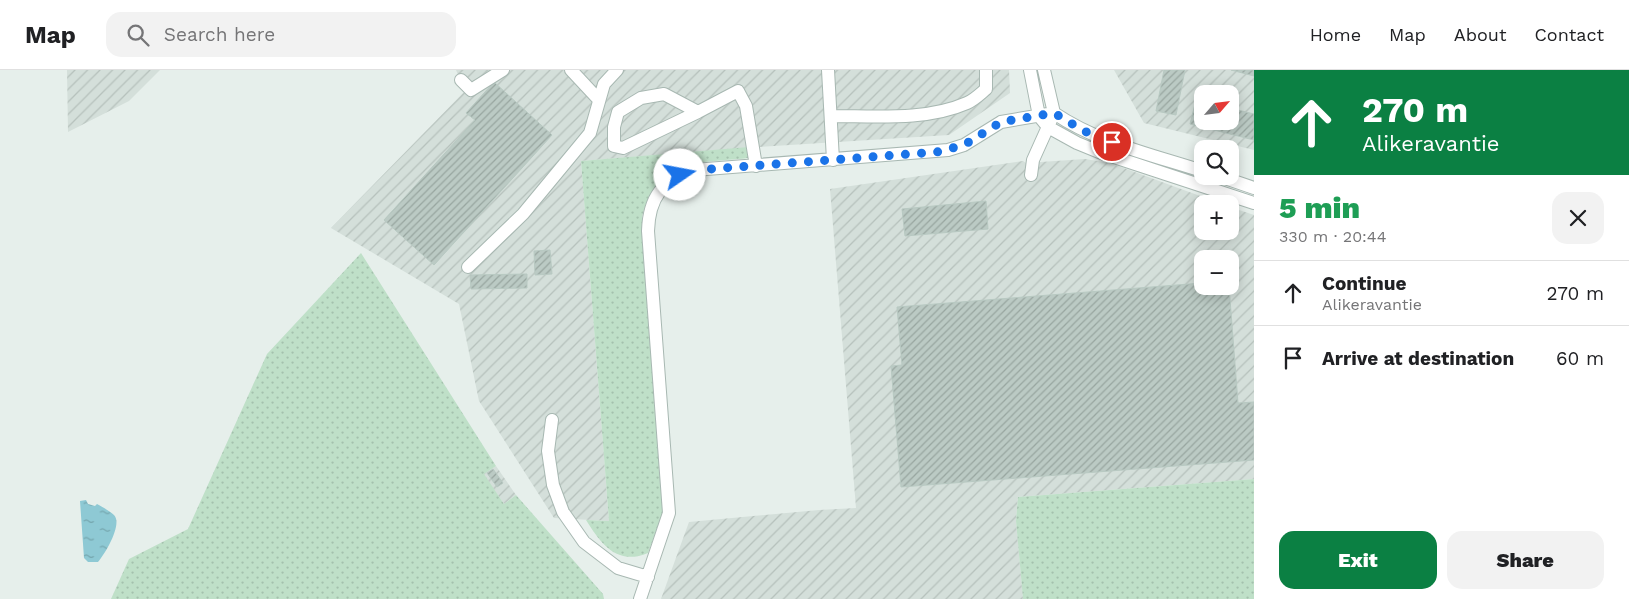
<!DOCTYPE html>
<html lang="en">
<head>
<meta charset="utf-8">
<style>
	body { margin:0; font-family:"Work Sans",sans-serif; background:#f2f2f2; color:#202124; height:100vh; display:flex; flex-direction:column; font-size:19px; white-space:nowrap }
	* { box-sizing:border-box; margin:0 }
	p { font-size:16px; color:#757577 }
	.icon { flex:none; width:28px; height:28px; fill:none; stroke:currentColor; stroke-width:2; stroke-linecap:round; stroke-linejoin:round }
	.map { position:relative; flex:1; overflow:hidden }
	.sheet { display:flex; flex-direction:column; background:#fff; width:375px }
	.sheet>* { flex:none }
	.guide { background:#0b8043; color:#fff; overflow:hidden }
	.needle { width:32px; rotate:62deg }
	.tools { position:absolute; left:1194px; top:15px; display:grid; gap:10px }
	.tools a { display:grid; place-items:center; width:45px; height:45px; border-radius:10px; background:#fff; box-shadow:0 2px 12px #0003; font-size:25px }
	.pin { position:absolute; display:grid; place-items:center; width:42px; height:42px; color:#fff; margin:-21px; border:2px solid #fff; border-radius:50%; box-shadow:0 1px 5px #0007 }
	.me { position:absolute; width:55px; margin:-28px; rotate:78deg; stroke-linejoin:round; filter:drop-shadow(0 0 4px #0008) }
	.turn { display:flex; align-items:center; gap:18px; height:105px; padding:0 25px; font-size:22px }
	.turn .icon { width:65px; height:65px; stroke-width:2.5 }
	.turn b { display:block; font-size:35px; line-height:42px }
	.round { display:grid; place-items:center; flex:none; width:52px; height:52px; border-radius:15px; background:#f2f2f2 }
	.summary { display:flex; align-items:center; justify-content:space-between; height:85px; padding:0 25px }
	h1 { font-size:30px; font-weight:800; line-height:38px; color:#1e9e55 }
	.action { display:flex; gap:10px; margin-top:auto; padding:10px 25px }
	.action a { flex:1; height:58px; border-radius:15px; background:#0b8043; color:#fff; font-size:20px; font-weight:800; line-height:58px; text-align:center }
	.action a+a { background:#f2f2f2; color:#202124 }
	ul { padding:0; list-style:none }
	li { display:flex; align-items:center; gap:15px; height:65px; padding:0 25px; border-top:1px solid #e0e0e0 }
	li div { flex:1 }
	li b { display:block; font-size:19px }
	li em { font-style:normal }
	header { display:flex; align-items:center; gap:30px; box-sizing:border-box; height:70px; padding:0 25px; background:#fff; border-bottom:1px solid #e0e0e0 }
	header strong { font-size:24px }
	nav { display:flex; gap:28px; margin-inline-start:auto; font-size:18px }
	.search { width:350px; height:45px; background:#f2f2f2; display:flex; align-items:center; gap:12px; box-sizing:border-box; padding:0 18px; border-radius:15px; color:#757577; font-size:19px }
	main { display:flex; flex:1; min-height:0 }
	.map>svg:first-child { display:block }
	.industrial { fill:url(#industrial-furrows); fill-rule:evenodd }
	.grass { fill:url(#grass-dots) }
	.water { fill:url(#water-ripples) }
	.building { fill:url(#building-hatch); stroke:#b8c9c2 }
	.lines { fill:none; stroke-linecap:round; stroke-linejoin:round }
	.minor-casing { stroke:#a8b8b2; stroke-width:14 }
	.minor { stroke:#fff; stroke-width:12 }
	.route { stroke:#1a73e8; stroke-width:9; stroke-dasharray:0 16.2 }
</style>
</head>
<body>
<header>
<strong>Map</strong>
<div class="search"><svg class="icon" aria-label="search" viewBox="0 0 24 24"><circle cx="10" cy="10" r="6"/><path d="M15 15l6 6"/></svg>Search here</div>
<nav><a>Home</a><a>Map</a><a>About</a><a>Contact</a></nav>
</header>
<main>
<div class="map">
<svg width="1254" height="529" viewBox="0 0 1254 529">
	<defs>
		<pattern id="industrial-furrows" width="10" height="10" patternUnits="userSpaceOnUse" patternTransform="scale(1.25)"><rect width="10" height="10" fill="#d4dfda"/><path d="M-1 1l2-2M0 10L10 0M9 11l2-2" fill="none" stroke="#b6c1bc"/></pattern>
		<pattern id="grass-dots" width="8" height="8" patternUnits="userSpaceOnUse" patternTransform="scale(1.25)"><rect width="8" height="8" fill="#bfe0c8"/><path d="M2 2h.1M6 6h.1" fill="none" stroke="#a4c1ad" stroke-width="1.8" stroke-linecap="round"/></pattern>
		<pattern id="water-ripples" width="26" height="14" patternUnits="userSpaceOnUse" patternTransform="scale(1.25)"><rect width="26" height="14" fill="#8ec9d4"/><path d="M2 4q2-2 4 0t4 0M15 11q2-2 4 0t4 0" fill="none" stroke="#74a5ad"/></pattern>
		<pattern id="building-hatch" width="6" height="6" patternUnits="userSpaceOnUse" patternTransform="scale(1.25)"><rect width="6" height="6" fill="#bbcac4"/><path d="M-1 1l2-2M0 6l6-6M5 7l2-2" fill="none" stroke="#98a6a0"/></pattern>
	</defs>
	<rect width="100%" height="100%" fill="#e6efeb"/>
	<path class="industrial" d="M67,0h93l-31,31 -61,31z
		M456,0h553l1,23 -61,42 -190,12 -178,14 28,360 -55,-3 -75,-117 -20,-97 -128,-76 134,-137z
		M1114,0h140v80l-110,-27zM1202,24h28v27h-28z
		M1085,89l25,4 112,41h-20v27h28v-24l24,8v264l-236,18 -2,24 7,78h-362l28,-77 130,-12 37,-2 -26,-319 193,-28 3,2zM1202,189h28v27h-28z
		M496,396l20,29 -12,9 -21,-30z"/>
	<path class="grass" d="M749,77l1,11c-18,2 -58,3 -73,10 -20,9 -30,29 -35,49l21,295 -15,41c-31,13 -47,-9 -62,-33l23,1 -28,-360z
		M361,183l135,213 -12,8 20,30 12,-9 87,99 1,5h-493l18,-40 59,-30 79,-175z
		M1254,409v120h-231l-7,-78 2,-24z"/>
	<path class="water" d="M86,430l2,4 7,2 2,-2c5,3 13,7 17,11 9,9 -9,39 -16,47h-10l-4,-4 -4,-57z"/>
	<path class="building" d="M1164,0h21l-9,45 -20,-4z
		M1231,0h23v6z
		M494,12l58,53 -118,130 -50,-45 91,-100 -9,-7z
		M1196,30l6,1v20h28v-13l24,6v26l-64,-16z
		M986,131l2,28 -83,7 -3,-27z
		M550,180l2,24 -17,1 -1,-24z
		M527,204v14l-56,1 -1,-14z
		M1202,213v3h27l9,117 16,-1v58l-353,27 -10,-121 11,-1 -5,-58z
		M493,399l10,14 -6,4 -10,-14z"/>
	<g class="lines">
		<g class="minor-casing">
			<path id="minor" d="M571,0l28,30
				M828,0l5,90
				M1030,0l9,46 9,11 29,16 22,9 155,51
				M1044,0l10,43c44,30 99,42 148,58
				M461,10l10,10 32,-20
				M698,42l-34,-18 -23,4 -23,14 -4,15v19l9,2 75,-36 40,-21 8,15 10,60
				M831,46c44,0 95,5 136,-13 7,-3 13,-9 19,-14v-19
				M1031,105l2,-15 18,-40
				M1219,106l35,12
				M468,197l55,-53 67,-81 14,-49 13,-14
				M552,350l-4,31 5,34 10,27 21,30 34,26 30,9
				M640,529l29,-86 -21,-282c1,-33 14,-51 46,-61l254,-20 16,-5 37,-23 53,-9"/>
		</g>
		<use href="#minor" class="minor"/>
	</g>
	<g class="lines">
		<path class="route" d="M680,105l14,-5 16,-1 227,-17 27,-7 37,-23 53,-9 30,18 28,11"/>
	</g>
</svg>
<div class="tools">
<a><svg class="needle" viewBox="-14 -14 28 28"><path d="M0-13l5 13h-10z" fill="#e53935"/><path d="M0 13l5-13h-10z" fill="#757577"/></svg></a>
<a><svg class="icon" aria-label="search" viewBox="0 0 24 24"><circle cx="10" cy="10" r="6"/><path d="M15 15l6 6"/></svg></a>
<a>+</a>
<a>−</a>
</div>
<div class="pin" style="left:1112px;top:72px;background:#d93025"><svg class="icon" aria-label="arrive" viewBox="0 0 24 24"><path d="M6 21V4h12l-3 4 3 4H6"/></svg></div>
<svg class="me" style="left:680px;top:105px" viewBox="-20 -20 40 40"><circle r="19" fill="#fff"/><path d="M0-13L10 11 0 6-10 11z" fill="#1a73e8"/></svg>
</div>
<section class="sheet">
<div class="guide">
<div class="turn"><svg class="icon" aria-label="ahead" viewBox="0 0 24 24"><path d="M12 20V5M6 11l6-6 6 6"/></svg><div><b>270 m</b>Alikeravantie</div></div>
</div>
<div class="summary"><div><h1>5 min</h1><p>330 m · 20:44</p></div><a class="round"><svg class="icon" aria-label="close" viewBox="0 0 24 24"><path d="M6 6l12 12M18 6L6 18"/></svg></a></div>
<ul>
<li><svg class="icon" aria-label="ahead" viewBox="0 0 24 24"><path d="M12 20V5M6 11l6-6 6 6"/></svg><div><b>Continue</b><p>Alikeravantie</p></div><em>270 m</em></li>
<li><svg class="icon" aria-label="arrive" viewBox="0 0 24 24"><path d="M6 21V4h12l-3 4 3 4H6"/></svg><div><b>Arrive at destination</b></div><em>60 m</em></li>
</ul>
<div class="action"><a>Exit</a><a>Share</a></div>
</section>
</main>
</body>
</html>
